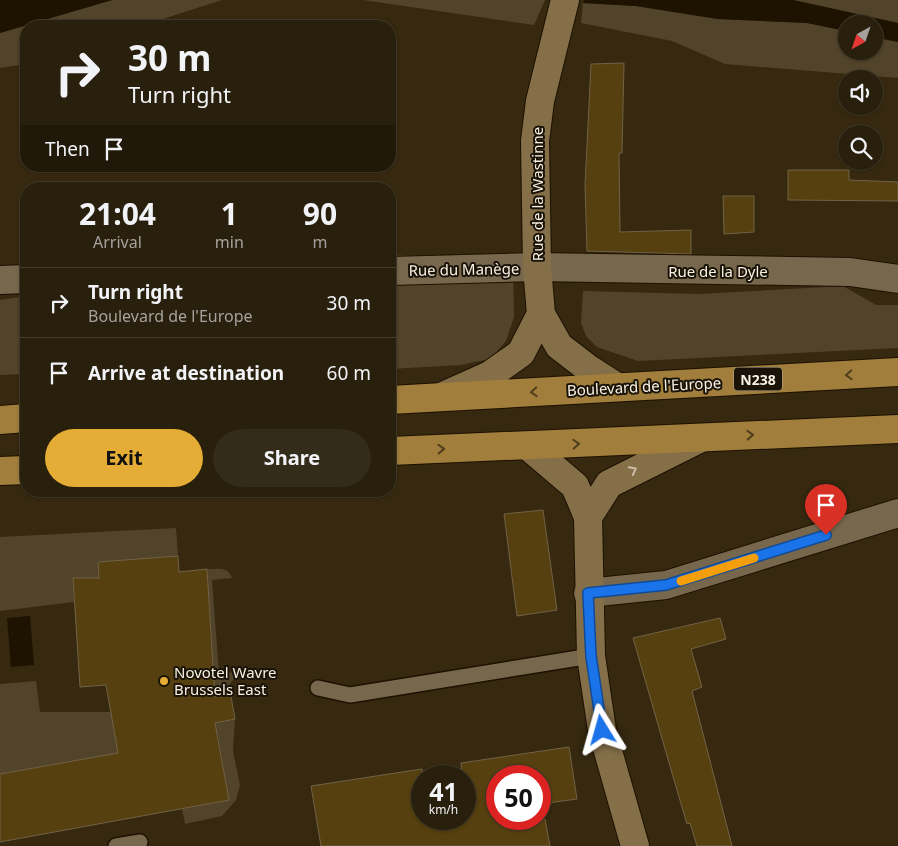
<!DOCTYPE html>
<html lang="en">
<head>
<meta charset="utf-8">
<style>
	body { margin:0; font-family:"Noto Sans",sans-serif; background:#342c1a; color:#f1f3f6; height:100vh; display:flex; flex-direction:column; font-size:19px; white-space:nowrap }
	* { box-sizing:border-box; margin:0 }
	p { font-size:16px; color:#a5a29d }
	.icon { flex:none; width:28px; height:28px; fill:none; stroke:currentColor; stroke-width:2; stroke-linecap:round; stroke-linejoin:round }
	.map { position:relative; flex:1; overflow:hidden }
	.side { position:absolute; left:20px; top:182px; width:376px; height:315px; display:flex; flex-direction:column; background:#281f0c; border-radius:20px; box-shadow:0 1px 4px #0004,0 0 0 1px #443d2d }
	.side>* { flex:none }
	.hud { position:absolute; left:20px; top:20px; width:376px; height:152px; border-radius:20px; box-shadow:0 1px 4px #0004,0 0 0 1px #443d2d; background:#281f0c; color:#f1f3f6; overflow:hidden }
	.needle { width:32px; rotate:220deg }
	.controls { position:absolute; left:838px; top:15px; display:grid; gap:10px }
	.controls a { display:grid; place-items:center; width:45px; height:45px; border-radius:50%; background:#281f0c; box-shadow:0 1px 4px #0004,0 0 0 1px #443d2d; font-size:25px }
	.speed { position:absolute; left:411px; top:765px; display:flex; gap:10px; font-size:25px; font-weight:700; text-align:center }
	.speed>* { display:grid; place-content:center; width:65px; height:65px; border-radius:50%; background:#281f0c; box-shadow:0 1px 4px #0004,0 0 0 1px #443d2d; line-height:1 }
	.speed small { font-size:12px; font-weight:400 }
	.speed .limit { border:8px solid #d22; background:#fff; color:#111 }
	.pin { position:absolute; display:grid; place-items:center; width:42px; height:42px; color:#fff; margin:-51px -21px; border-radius:50% 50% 50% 0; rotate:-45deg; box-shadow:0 0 5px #0007 }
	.pin .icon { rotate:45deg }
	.me { position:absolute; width:55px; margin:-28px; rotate:352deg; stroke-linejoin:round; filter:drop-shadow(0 0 4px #0008) }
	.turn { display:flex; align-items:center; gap:18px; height:105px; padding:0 25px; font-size:22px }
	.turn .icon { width:65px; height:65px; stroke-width:2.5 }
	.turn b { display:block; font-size:35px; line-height:42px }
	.then { display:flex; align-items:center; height:48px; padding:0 25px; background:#0003; gap:10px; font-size:19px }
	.eta { display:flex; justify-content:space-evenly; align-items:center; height:85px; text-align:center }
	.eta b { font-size:30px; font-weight:700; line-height:35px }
	.cta { display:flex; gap:10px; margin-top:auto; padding:10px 25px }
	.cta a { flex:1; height:58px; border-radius:30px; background:#e5ad35; color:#111; font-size:20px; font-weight:700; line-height:58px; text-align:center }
	.cta a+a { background:#342c1a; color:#f1f3f6 }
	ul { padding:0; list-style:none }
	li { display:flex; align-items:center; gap:15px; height:70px; padding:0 25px; border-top:1px solid #443d2d }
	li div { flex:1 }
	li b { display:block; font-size:19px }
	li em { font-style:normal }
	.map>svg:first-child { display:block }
	.green { fill:#52442a }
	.water { fill:#1e1200 }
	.building { fill:#57400f; stroke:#716248 }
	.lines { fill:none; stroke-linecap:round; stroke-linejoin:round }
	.lane-casing { stroke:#1d1100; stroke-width:18 }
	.street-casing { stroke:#1d1100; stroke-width:30 }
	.secondary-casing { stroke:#1d1100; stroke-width:30 }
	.highway-casing { stroke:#1d1100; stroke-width:30 }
	.lane { stroke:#77684d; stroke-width:15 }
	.street { stroke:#77684d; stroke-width:28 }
	.secondary { stroke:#846f48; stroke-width:28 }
	.highway { stroke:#a17e3b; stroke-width:28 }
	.oneway { stroke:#4f3e1c }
	.oneway2 { stroke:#cbbda4 }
	.route-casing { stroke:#114b97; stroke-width:12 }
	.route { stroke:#1a73e8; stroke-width:9 }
	.slow { stroke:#f59e0b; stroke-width:9 }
	.poi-dot { fill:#e5ad35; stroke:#191308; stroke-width:2 }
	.labels { text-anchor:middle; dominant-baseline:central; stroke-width:4; stroke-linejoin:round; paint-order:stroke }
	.shield { fill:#191308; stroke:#b6aea1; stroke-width:1 }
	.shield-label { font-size:14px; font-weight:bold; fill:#faf1e2 }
	.street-label { font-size:15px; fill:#faf1e2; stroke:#191308 }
	.poi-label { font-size:15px; fill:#faf1e2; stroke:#191308; text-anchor:start }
</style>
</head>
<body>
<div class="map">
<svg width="898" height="846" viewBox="0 0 898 846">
	<rect width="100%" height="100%" fill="#362910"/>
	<path class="green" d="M112,0h110l-81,26h-115v38l-26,4v-35z
		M363,0h182l-11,25z
		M793,0h105v23z
		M583,3l53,3 82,13 89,4 39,8v20h28v-14l24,5v36l-173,-14 -53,-23 -91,-18z
		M390,255l123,2 1,60 -8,24 -16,18 -30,6 -70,4z
		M843,286l33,19h22v43l-260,13 -41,-14 -11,-11 -5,-13 2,-32 116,3z
		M26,296v78l-26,1v-75z
		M176,528l2,28 -80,6 1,16h-26l1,24 -74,9v-74z
		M207,569c11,0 21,-3 25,9l-20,2 7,93 20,-1 -10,13 -22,15 -17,-21 24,-2z
		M36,681l4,31h71l13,40 -124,22v-90z
		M235,719l-2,32 7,34 -4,15 -14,16 -37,8 -3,-15 47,-9 -11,-64 -20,-9z"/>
	<path class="water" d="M0,0h112l-112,33z
		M584,0h209l105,23v19l-24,-5v-13h-28v7l-39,-8 -89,-4 -82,-13 -53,-3z
		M30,616l4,49 -23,2 -4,-49z"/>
	<path class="building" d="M624,63l-2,90h-3l1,79 71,-2v24l-104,-3 -2,-66 6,-121z
		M788,170h61v10l49,2v19l-110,-1z
		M723,196h31v36l-30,2z
		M543,510l14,100 -40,6 -13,-102z
		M178,556l1,16 28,-3 8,128 14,-12 6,34 -20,4 14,77 -229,42v-68l118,-21 -12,-68 -26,2 -7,-109h26l-1,-16z
		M720,618l6,21 -35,10 11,38 -10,4 40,155h-35l-7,-23 -3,1 -13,-44 -41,-142z
		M569,747l8,52 -37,5v-28h-42v43h47l5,27h-229l-10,-60 111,-17v50h43v-43h-3l-1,-13z"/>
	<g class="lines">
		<g class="lane-casing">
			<path id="lane" d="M318,688l32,7 241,-39
				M116,846l24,-4"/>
		</g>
		<g class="street-casing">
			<path id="street" d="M390,271l147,-4 313,5 48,7
				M0,280l26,-1
				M588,593l78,-8 232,-72"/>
		</g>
		<g class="secondary-casing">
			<path id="secondary" d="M565,0l-25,101 -5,40 2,126 4,47 18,32 30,23 28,18
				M443,396l47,-21 31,-22 20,-39
				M528,446l47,40 13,31 3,139 11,74 33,116
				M588,517l21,-33 92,-46"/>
		</g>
		<g class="highway-casing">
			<path id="highway" d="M390,400l508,-28
				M0,420l26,-2
				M390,451l508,-22
				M0,471l26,-1"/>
		</g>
		<use href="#lane" class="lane"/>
		<use href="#street" class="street"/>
		<use href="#secondary" class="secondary"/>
		<use href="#highway" class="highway"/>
	</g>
	<defs><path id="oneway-chevron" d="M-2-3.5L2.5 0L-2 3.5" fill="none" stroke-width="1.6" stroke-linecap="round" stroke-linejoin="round" transform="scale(1.25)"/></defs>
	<g class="oneway">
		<use href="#oneway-chevron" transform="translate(849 375) rotate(177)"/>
		<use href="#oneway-chevron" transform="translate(534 392) rotate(177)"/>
		<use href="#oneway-chevron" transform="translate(750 435) rotate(-3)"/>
		<use href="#oneway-chevron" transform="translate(576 444) rotate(-3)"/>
		<use href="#oneway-chevron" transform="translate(441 449) rotate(-2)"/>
	</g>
	<use class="oneway2" href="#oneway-chevron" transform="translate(633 470) rotate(-27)"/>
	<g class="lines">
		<g class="route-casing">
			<path id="route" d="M602,730l-11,-74 -3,-63 78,-8 160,-50"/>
		</g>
		<use href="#route" class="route"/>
		<path class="slow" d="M681,581l73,-23"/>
	</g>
	<circle class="poi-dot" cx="164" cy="681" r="5"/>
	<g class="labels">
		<rect class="shield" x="734" y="367.5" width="48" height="23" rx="4"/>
		<g class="shield-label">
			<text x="758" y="379">N238</text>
		</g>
		<g class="street-label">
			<text transform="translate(537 194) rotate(-90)">Rue de la Wastinne</text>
			<text transform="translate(464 269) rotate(-1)">Rue du Manège</text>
			<text x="718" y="271">Rue de la Dyle</text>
			<text transform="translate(644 386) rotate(-3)">Boulevard de l'Europe</text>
		</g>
		<g class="poi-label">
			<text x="174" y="672">Novotel Wavre<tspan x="174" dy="17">Brussels East</tspan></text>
		</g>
	</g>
</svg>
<div class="controls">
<a><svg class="needle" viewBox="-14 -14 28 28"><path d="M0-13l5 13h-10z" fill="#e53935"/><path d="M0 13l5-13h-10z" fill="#a5a29d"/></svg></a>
<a><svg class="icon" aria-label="sound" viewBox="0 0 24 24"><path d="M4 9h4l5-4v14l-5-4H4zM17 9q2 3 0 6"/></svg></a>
<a><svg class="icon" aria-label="search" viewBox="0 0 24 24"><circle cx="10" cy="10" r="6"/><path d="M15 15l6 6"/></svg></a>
</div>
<div class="speed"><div>41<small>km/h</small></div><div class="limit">50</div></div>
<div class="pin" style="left:826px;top:535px;background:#d93025"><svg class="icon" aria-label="arrive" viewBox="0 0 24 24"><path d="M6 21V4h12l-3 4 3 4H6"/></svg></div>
<svg class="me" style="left:602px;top:730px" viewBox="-20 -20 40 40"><path d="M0-17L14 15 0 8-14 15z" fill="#1a73e8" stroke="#fff" stroke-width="4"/></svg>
<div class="hud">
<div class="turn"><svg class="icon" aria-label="right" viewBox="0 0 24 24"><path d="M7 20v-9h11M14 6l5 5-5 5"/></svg><div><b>30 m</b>Turn right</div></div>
<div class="then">Then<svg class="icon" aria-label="arrive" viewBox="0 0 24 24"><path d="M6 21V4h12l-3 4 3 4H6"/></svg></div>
</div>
<section class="side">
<div class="eta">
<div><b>21:04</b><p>Arrival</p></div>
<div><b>1</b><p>min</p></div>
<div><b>90</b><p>m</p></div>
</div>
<ul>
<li><svg class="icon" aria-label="right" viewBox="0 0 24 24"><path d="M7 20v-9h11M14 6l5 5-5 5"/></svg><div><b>Turn right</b><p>Boulevard de l'Europe</p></div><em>30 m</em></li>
<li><svg class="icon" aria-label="arrive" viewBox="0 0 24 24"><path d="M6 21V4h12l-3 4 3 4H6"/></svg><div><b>Arrive at destination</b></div><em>60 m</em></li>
</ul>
<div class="cta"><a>Exit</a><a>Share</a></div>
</section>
</div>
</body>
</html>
